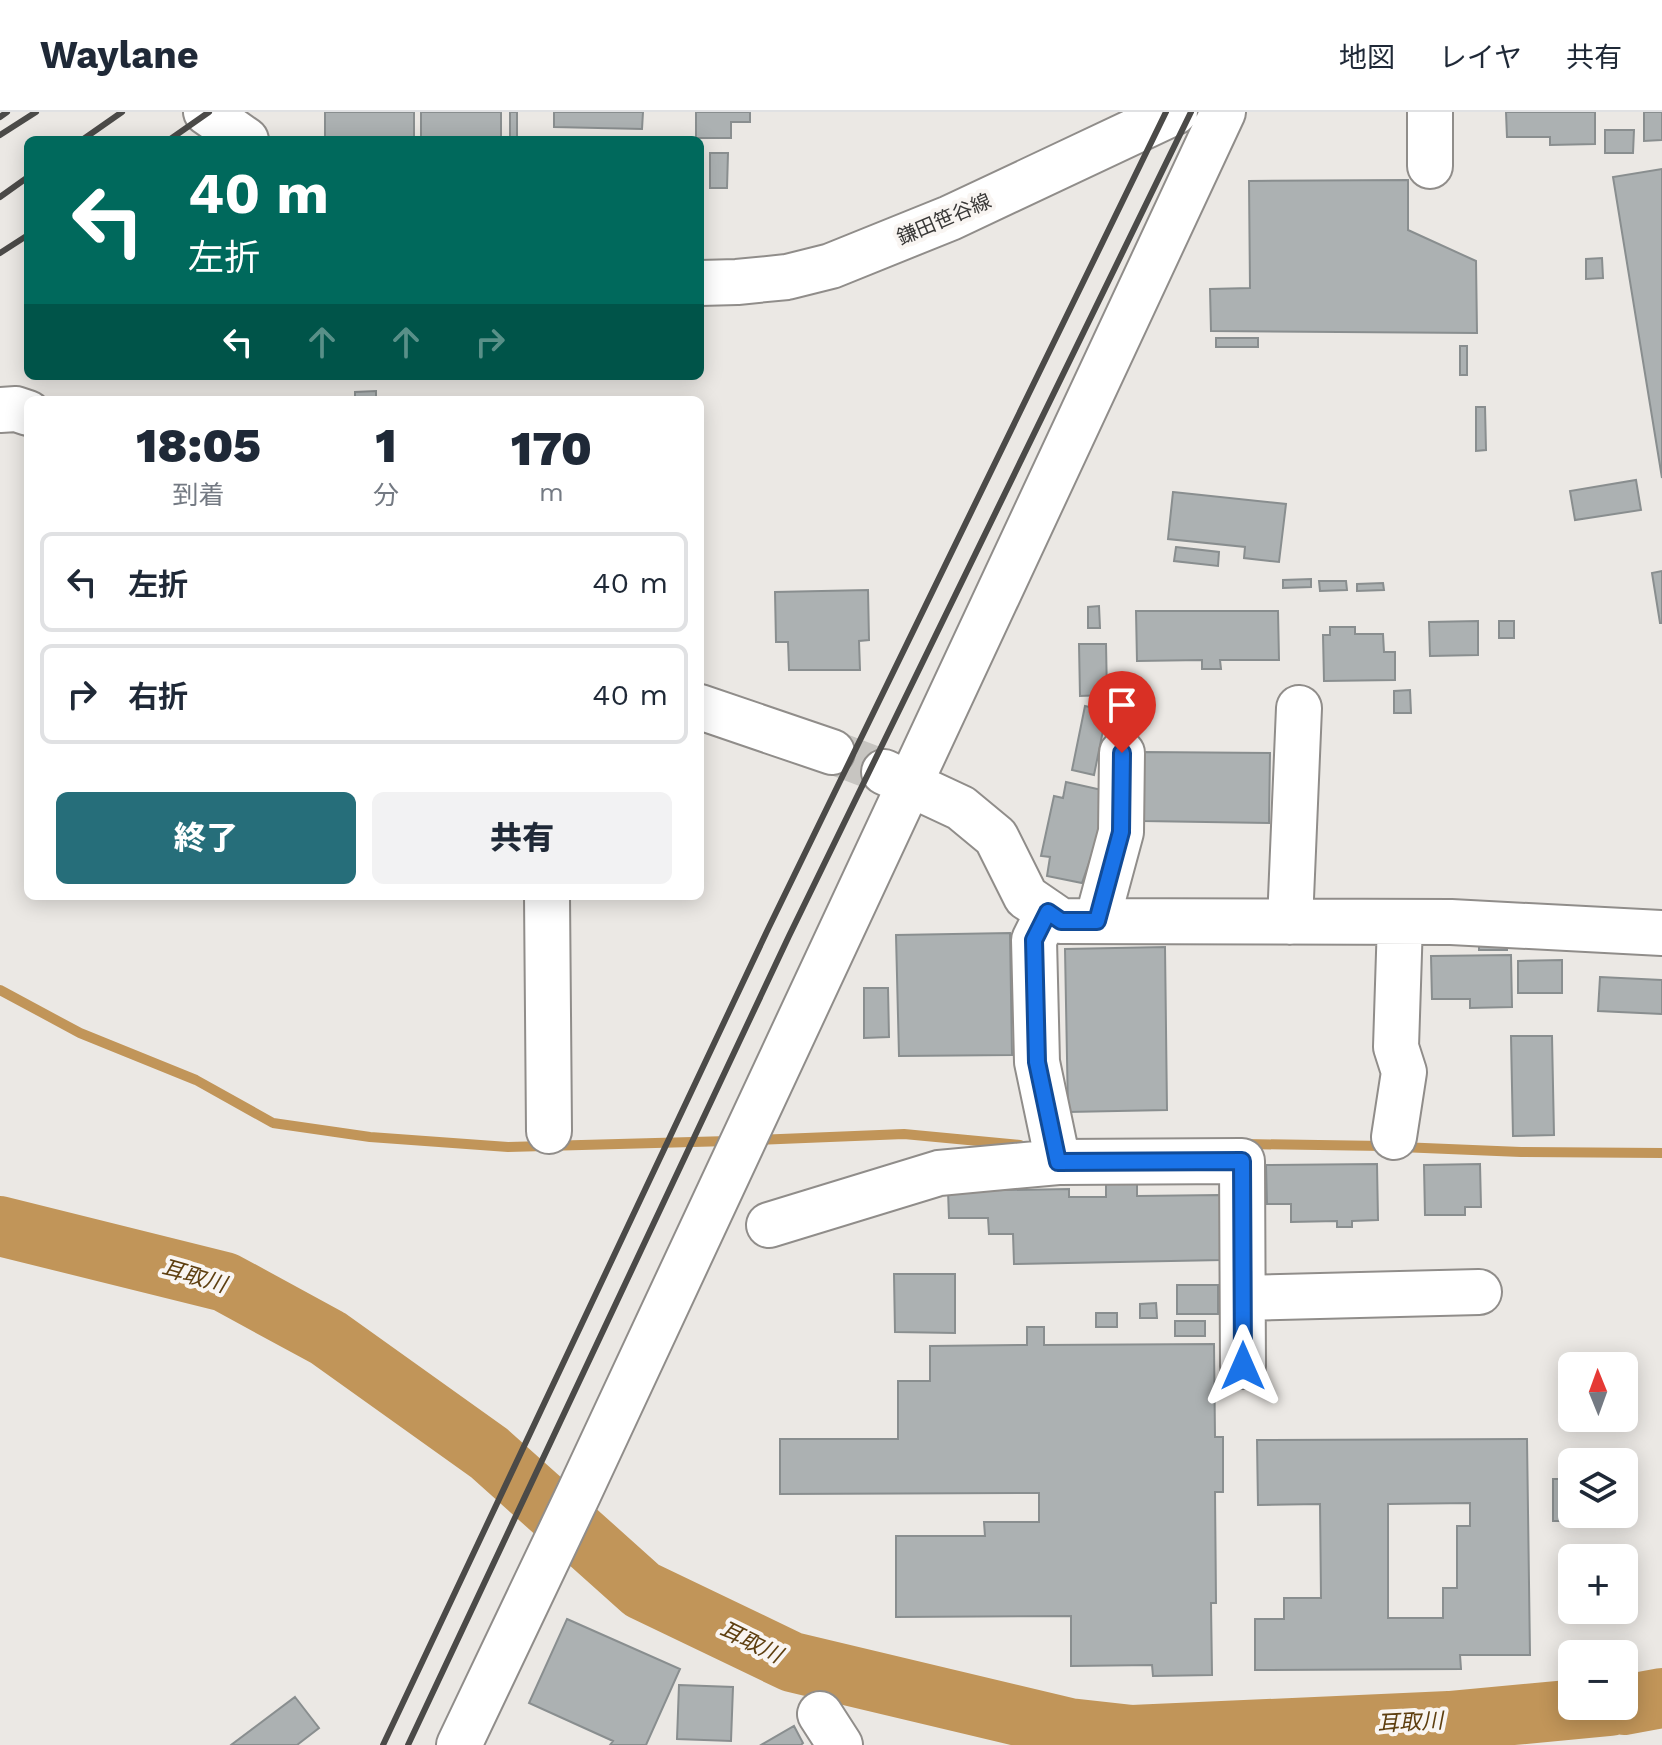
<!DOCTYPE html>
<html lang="ja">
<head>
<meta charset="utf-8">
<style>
	body { margin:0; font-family:"Work Sans","Noto Sans JP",sans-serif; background:#f2f2f3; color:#1f2937; height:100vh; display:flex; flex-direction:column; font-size:30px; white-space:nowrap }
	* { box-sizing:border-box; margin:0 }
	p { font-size:26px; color:#747a83 }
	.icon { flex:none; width:44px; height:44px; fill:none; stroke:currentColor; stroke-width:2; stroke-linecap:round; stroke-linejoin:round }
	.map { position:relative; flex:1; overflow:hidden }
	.panel { position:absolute; left:24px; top:284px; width:680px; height:504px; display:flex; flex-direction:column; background:#fff; border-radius:12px; box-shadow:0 4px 20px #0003 }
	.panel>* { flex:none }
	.banner { position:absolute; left:24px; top:24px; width:680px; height:244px; border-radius:12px; box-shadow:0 4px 20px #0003; background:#00695c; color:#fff; overflow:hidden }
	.needle { width:52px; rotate:359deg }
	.fabs { position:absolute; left:1558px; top:1240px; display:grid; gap:16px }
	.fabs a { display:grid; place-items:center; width:80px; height:80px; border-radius:12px; background:#fff; box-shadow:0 4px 20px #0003; font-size:40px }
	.pin { position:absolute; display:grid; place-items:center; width:68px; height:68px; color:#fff; margin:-82px -34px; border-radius:50% 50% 50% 0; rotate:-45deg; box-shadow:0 0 8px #0007 }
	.pin .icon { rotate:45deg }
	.me { position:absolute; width:88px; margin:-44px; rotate:0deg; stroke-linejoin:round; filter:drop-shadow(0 0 6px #0008) }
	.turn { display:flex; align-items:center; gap:28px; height:168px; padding:0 32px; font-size:36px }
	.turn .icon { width:104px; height:104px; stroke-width:2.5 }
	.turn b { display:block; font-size:56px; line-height:68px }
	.lanes { display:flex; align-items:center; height:76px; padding:0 32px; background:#0003; justify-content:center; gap:40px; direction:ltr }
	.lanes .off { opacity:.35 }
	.eta { display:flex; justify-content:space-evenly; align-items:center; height:136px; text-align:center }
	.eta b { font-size:48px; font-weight:800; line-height:56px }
	.cta { display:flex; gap:16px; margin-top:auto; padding:16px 32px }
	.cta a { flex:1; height:92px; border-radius:12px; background:#266e7a; color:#fff; font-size:32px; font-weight:800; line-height:92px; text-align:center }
	.cta a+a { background:#f2f2f3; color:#1f2937 }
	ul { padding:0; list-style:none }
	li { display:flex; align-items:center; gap:24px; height:100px; margin:0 16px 12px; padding:0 16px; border:4px solid #e0e1e3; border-radius:12px }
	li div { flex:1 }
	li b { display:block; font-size:30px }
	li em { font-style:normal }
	header { display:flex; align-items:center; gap:48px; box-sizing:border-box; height:112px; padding:0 40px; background:#fff; border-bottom:2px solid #e0e1e3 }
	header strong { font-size:38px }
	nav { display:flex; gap:44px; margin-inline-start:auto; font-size:28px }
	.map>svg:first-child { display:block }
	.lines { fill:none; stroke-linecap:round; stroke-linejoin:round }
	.stream { stroke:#c19559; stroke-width:10 }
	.river { stroke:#c19559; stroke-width:60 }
	.building { fill:#acb1b2; stroke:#898e8f; stroke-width:2; fill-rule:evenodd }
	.minor-tunnel { stroke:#c7c5c1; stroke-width:44; stroke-dasharray:44 22; stroke-linecap:butt }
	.minor-casing { stroke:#908d8a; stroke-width:48 }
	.minor { stroke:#fff; stroke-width:44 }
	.rail { stroke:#4b4a48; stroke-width:6 }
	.route-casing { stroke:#114b97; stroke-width:20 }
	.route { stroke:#1a73e8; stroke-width:14 }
	.labels { text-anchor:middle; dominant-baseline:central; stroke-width:8; stroke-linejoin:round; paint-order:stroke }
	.street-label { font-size:20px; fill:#393837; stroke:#f9f5f2 }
	.water-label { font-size:22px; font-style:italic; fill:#5e3f10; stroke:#f9f5f2 }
</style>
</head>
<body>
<header>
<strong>Waylane</strong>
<nav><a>地図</a><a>レイヤ</a><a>共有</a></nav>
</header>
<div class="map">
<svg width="1662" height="1633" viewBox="0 0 1662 1633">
	<rect width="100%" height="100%" fill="#ebe8e4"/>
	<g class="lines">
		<path class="stream" d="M0,878l80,43 116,47 77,43 97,14 138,10 221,-6
			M757,1028l147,-6 116,11
			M1244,1032l140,2
			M1400,1035l121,5 141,1"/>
		<path class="river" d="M0,1114l225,56 103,56 161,115 153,137 150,72 277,66 63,7 317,-14 161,-15
			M1624,1593l38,-7"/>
	</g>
	<path class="building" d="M325,0h89v28h-89z
		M421,0h80v28h-80z
		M510,0h7v26h-7z
		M554,0h89l-1,17 -88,-2z
		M696,0h54v10h-19v16h-35z
		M1506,0h89v32l-45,1v-8h-43z
		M1644,0h18v28l-18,1z
		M1605,18h29l-1,23h-28z
		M710,41h18l-1,35h-17z
		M1662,57v309l-49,-301z
		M1408,68v50l68,31 1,72 -266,-2 -1,-42 40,-1 -1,-107z
		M1602,146l1,20 -17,1v-20z
		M1216,226h42v9h-42z
		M1460,234h7v29h-7z
		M376,279v9h-21v-8z
		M1476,295h9l1,43 -10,1z
		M1636,368l5,30 -66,10 -5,-29z
		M1173,380l113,12 -7,58 -35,-4 1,-11 -77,-8z
		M1176,435l43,5 -1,14 -44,-5z
		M1662,459v52h-2l-8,-50z
		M1311,467v8l-28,1v-8z
		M1319,469h27l1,9 -27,1z
		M1383,471l1,7 -27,1v-7z
		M868,478l1,50 -10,1 1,29h-71l-1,-28h-12l-1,-50z
		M1099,494l1,22h-12v-21z
		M1136,499h142l1,49h-59l1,9h-19v-9l-65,1z
		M1478,509v34l-48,1 -1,-34z
		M1499,509h15v17h-15z
		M1330,515h25v7h28l1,18h11v28l-71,1 -1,-46h7z
		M1079,532h27l1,51 -27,1z
		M1410,578l1,23h-17v-22z
		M1085,594l22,5 -13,64 -22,-5z
		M1144,640l126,1 -1,70 -126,-2z
		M1066,670l36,8 -4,47 -16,46 -35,-7 3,-19 -9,-1 13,-60 9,2z
		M1010,821l2,122 -113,1 -3,-121z
		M1507,829v9h-28v-8z
		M1165,835l2,163 -99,2 -3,-163z
		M1511,843l1,52 -42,1v-9h-38l-1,-43z
		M1562,848v33h-44v-32z
		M1600,865l62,3v34l-64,-3z
		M864,876h24l1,49 -25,1z
		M1511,924h41l2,99 -41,1z
		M1377,1052l1,56 -26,1v6h-15v-6l-46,1v-18h-24l-1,-39z
		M1480,1052l1,43h-16v8h-40l-1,-50z
		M1137,1064v20l83,-1 2,65 -208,4 -1,-30h-24l-1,-16h-39l-1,-27 121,-2v8h37v-20z
		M894,1162h61v59l-60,-1z
		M1177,1173h41v29h-41z
		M1156,1191l1,15h-17v-14z
		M1096,1201h21v14h-21z
		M1175,1209h30v15h-30z
		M1027,1215h17v18l170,-1 1,93h8v55h-8l1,111h-5l1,72 -59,1 -1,-11 -81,1v-50l-175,1v-81h89l-1,-14h55v-29l-259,1v-55h118v-58h32v-35l97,-1z
		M1527,1327l3,216h-70l1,14 -206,1v-51h29v-21h37l-1,-94 -62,1 -1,-65zM1470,1391v23h-13v62h-14v30h-55v-114z
		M1553,1367h19v35h9v7h-28z
		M567,1507l113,50 -34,76h-36l3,-4 -84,-38z
		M679,1573l54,2 -2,54 -54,-2z
		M295,1585l24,31 -22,17h-66z
		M794,1614l9,17 -2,2h-40z"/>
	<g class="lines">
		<path class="minor-tunnel" d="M832,640l52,20"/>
		<g class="minor-casing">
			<path id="minor" d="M206,0l40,28
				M1430,54v-54
				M700,171l37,-1 50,-5 44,-11 119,-48 225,-106
				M0,298l16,-1 12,4
				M700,595l132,45
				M884,660l77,36 35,29 30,60 35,24 390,1 211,11
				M547,784l2,235
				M1048,800l-14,28 3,122 21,100
				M1097,809l24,-89 1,-79
				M1290,810l9,-214
				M1394,1025l10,-65 -8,-25 4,-125
				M769,1113l170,-52 119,-11 184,-1 1,205
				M1243,1186l236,-6
				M820,1602l20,31
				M459,1633l119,-250 645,-1383"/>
		</g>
		<use href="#minor" class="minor"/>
		<path class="rail" d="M0,5l7,-5
			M0,23l36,-23
			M82,28l40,-28
			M169,28l40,-28
			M0,85l28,-20
			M0,141l28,-18
			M383,1633l386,-818 397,-815
			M408,1633l381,-809 402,-824"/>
	</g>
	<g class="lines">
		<g class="route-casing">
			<path id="route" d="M1122,641l-1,79 -24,89h-36l-13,-9 -14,28 3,122 21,100 184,-1 1,205"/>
		</g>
		<use href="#route" class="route"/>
	</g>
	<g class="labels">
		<g class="street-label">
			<text transform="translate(944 107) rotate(-23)">鎌田笹谷線</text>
		</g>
		<g class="water-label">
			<text transform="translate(194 1164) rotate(16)">耳取川</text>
			<text transform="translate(751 1530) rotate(26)">耳取川</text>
			<text transform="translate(1410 1610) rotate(-3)">耳取川</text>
		</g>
	</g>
</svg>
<div class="fabs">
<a><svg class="needle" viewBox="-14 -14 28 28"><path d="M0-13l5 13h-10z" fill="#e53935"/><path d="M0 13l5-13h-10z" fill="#747a83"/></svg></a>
<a><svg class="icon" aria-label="layers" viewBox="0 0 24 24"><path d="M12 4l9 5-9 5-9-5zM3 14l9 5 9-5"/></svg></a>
<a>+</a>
<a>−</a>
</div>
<div class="pin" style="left:1122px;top:641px;background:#d93025"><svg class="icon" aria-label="arrive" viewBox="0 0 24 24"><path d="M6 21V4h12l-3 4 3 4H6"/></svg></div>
<svg class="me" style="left:1243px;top:1254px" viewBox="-20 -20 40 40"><path d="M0-17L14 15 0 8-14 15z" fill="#1a73e8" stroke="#fff" stroke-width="4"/></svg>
<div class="banner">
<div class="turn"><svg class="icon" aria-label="left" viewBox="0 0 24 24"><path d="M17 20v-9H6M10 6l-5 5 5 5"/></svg><div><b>40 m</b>左折</div></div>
<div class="lanes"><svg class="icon" aria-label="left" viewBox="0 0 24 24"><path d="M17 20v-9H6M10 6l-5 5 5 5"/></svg><svg class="icon off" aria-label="ahead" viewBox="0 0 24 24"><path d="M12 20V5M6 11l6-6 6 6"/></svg><svg class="icon off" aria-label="ahead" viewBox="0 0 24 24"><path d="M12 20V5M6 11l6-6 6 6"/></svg><svg class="icon off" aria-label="right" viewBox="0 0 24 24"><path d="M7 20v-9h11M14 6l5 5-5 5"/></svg></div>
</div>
<section class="panel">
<div class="eta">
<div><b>18:05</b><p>到着</p></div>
<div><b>1</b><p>分</p></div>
<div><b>170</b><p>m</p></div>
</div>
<ul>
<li><svg class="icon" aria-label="left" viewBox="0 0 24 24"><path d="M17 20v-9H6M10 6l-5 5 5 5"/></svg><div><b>左折</b></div><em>40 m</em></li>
<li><svg class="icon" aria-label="right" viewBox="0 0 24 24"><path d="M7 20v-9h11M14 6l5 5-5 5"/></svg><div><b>右折</b></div><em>40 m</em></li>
</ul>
<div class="cta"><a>終了</a><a>共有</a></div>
</section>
</div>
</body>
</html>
